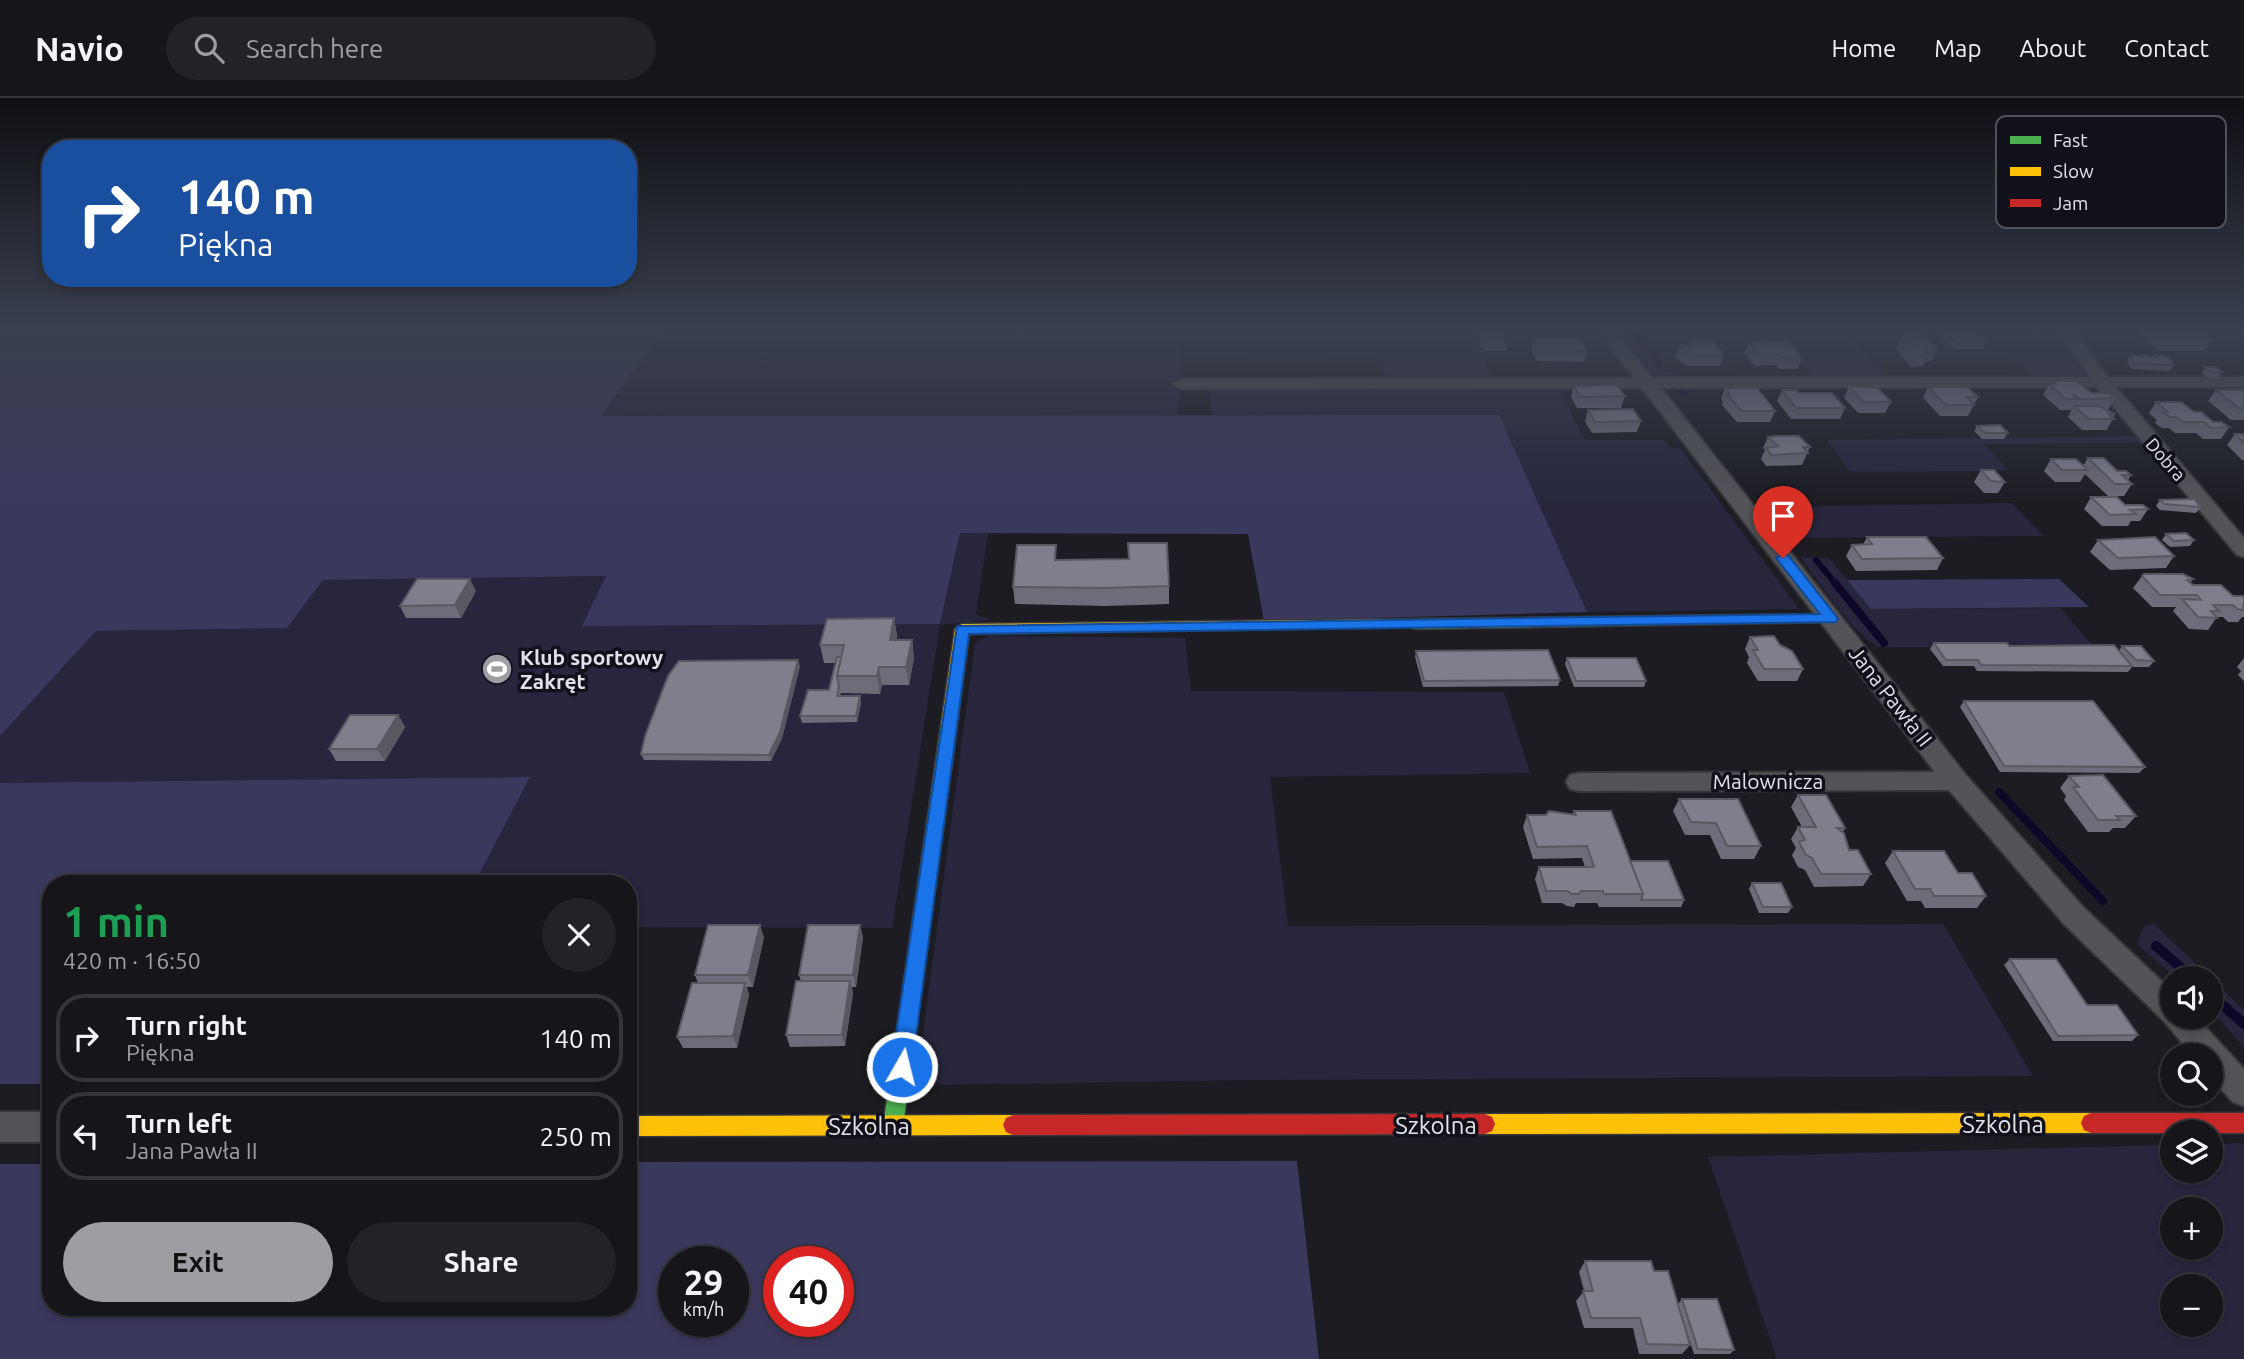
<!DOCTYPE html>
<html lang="en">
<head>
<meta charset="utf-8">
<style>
	body { margin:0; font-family:Ubuntu,sans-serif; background:#222227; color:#f1f3f6; height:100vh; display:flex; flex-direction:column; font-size:26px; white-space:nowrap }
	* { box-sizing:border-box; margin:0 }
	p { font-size:23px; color:#9d9fa2 }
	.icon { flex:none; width:38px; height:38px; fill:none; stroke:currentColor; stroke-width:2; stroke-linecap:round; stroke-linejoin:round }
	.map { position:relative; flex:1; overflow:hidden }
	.drawer { position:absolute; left:42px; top:777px; width:595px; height:441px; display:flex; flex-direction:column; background:#15151a; border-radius:28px; box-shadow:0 4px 10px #0003,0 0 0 2px #343439 }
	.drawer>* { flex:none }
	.hud { position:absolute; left:42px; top:42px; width:595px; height:147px; border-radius:28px; box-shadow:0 4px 10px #0003,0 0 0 2px #343439; background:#1a4fa0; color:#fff; overflow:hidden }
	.fabs { position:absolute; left:2160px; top:868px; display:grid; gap:14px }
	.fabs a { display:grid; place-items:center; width:63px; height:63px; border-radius:50%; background:#15151a; box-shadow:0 4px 10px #0003,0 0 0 2px #343439; font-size:35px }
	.speed { position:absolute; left:658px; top:1148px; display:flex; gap:14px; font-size:35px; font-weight:700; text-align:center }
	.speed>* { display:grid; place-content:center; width:91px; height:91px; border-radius:50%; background:#15151a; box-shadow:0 4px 10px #0003,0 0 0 2px #343439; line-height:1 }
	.speed small { font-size:18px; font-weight:400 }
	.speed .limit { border:10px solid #d22; background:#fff; color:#111 }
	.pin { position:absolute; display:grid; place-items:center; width:60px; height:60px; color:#fff; margin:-72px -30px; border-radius:50% 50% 50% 0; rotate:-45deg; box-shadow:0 0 7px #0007 }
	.pin .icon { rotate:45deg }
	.me { position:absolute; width:77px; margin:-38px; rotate:8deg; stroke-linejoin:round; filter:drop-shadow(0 0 5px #0008) }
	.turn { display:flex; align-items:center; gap:24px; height:147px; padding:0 21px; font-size:32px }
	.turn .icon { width:91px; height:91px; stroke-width:2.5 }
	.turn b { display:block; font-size:49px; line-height:60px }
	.round { display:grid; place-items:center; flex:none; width:74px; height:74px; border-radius:37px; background:#222227 }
	.overview { display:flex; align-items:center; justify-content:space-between; height:119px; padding:0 21px }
	h1 { font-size:42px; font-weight:600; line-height:52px; color:#1e9e55 }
	.primary-button { display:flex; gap:14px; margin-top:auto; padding:14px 21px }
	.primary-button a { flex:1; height:80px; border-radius:42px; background:#9d9da3; color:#111; font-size:28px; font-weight:600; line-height:80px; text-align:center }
	.primary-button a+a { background:#222227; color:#f1f3f6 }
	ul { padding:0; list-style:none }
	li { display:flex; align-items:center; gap:21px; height:88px; margin:0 14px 10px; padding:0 7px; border:4px solid #343439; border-radius:28px }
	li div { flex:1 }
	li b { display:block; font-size:26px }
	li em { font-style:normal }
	header { display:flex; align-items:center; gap:42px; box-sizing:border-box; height:98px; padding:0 35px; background:#15151a; border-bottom:2px solid #343439 }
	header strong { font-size:33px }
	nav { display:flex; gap:38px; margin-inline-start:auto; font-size:24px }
	.search { width:490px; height:63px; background:#222227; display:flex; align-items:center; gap:18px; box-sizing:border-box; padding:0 24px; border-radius:38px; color:#9d9fa2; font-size:26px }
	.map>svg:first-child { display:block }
	.green { fill:#27263d; fill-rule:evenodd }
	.forest { fill:#3b385d; fill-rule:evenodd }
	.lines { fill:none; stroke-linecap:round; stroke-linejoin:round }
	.stream-far2 { stroke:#0e0727; stroke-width:6 }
	.stream-far1 { stroke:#0e0727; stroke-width:8 }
	.stream { stroke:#0e0727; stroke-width:10 }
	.street-casing { stroke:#37373b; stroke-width:4 }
	.fast-casing { stroke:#37373b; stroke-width:3 }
	.slow-casing { stroke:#37373b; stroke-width:3 }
	.jam-casing { stroke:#37373b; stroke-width:3 }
	.street { fill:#545458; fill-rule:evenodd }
	.fast { fill:#4caf50; fill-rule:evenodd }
	.slow { fill:#ffc107; fill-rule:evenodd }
	.jam { fill:#c62828; fill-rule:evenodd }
	.wall { fill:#6d6c78 }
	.shaded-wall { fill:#595861 }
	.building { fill:#7f7e8b; stroke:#595861; stroke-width:2 }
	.route { fill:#1a73e8; stroke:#114b97; stroke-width:2 }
	.labels { text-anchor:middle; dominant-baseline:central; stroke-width:7; stroke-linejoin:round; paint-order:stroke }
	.far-street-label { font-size:18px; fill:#e2e2e9; stroke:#11111b }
	.poi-label { font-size:21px; font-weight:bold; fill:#e2e2e9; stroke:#11111b; text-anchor:start }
	.street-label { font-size:21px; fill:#e2e2e9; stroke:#11111b }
	.near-street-label { font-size:24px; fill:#e2e2e9; stroke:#11111b }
	.key { fill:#11111b; stroke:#505059; stroke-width:2 }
	.key-label { font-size:19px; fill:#e2e2e9 }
</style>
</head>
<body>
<header>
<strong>Navio</strong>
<div class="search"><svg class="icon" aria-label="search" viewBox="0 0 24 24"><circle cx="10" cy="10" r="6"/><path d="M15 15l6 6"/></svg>Search here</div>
<nav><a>Home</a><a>Map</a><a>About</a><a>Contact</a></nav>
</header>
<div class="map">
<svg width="2244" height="1261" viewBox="0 0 2244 1261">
	<rect width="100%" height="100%" fill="#1c1c22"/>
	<path class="green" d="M663,232h516l2,54 -3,31 -578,1z
		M1206,232h264l21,48 -105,1 -7,-22 -172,2z
		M1615,232h246l2,2 -16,1 39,43h-75l-35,-43 -148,1 30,35 24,8c-40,2 -44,-18 -67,-47z
		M1984,233h78l29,41 -5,4h-52z
		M1558,291l27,51h79l7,9 9,-1 119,161 -212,3 -88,-197 -287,2 -3,-27z
		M2136,338l6,7 -158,1 24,26 -21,1 -137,1 -23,-32z
		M2012,405l32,33 -260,2 -22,-31z
		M960,435h28l-12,81 14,6 -50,5 -48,303 -264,-1v-43h-154l56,-107 -530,6v-47l96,-105 191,-3 36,-48 283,-4 -23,50 357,-2z
		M1800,459l29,1 42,51 189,-1 34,39h-215c-26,-12 -60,-66 -79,-90z
		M987,538l198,2 6,53 313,1 26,81 -260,4 18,149 655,-2 90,152 -783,4 -322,5 -1,-5 -10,-1 58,-436z
		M2154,826l90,86v37l-34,-38v-31h-34l-39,-34 7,-18z
		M2244,1045v216h-467l-69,-202 464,-12v26h38v-27zM2172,1111h38v39h-38zM2172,1188h38v39h-38z"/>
	<path class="forest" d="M0,232h663l-62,86 898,-1 88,197 -323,9 -16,-87 -288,-1 -20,91 -358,2 24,-50 -283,4 -36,48 -191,3 -96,105z
		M2059,481l30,28 -218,2 -24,-29z
		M530,679l-56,107h-423v200h-51v-301z
		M1297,1063l22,198h-1319v-195h51v143h577v-145zM674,1164h59v59h-59zM779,1164h59v59h-59z"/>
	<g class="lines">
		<path class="stream-far2" d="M1632,232l28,35
			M1679,290l4,5
			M1774,412l23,27
			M1816,462l20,24"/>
		<path class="stream-far1" d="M1835,485l49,60
			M1999,694l104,109"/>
		<path class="stream" d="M2156,848l37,32
			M2210,896l34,30"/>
		<g class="street-casing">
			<path id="street" d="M1598,232h17l37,48 438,-1 -31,-47h16l32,47h137v10h-128l128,151v19l-7,-2 -140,-168 -436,1 304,386 119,134 88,83v26h24l48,52v37l-11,-4 -23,-25v-22h-18l-28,-34 -100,-97 -115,-134 -370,1 -9,-2 -4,-7 4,-7 9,-2 356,-1 -293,-384 -461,1 -9,-5 9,-5 453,-1z
				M0,1014h51v30h-51z"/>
		</g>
		<g class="fast-casing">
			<path id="fast" d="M1831,516l5,2 2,3 -2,3 -422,7 -7,-5 7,-5z
				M949,622l8,5 -54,401 -3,7 -7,3 -7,-3 -3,-7 58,-401z"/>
		</g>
		<g class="slow-casing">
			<path id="slow" d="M1414,521l5,2 2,3 -2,3 -450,7 -12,91 -8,5 -8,-5 14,-96 7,-5z
				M2091,1015l7,3 3,7 -3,7 -7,3 -606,1 -7,-3 -3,-7 3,-7 7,-3z
				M1013,1017l7,3 3,7 -3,7 -7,3 -385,1v-20z"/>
		</g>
		<g class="jam-casing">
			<path id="jam" d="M2091,1015h153v20h-153l-7,-3 -3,-7 3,-7z
				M1485,1016l7,3 3,7 -3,7 -7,3 -472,1 -7,-3 -3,-7 3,-7 7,-3z"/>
		</g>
		<use href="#street" class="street"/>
		<use href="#fast" class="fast"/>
		<use href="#slow" class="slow"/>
		<use href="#jam" class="jam"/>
	</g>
	<path class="wall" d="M1473,232h27l7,16 -1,5h-23z
		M2144,232h54l14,10 -7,11h-45l-20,-15z
		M1944,233l42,12 -3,6h-29l-13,-12z
		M1905,235l33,16 -5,11 -7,1 -3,5 -12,1 -15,-18 5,-11h2z
		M1534,241l53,12 -3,11 -47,-1 -6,-11z
		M1689,242l35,15 -4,11h-33l-12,-9 4,-11 8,-1z
		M1760,242l42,18 -4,11h-19l-3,-4 -22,1 -10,-13 5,-11h10z
		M2130,257l10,2 2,-2 12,2 1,-2 19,10 -4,6 -39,-2 -4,-8z
		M2205,269l17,5 -4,6h-10l-6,-5z
		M2053,283l38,12 24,5 -7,12 7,4 -8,16h-25l-14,-13 4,-8 -1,1h-11l-17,-15 6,-11h3z
		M1574,288l51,10 -4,12h-44l-6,-11z
		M1849,288l42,16 -6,11h-27l-14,-15z
		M1928,289l50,10 -10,19h-28l-17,-18z
		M1725,290l50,23 -5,11h-33l-15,-17 1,-3 -2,-3z
		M1782,292l17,3 46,15 -5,11h-49l-14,-18z
		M2216,292h28v30h-13l-23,-19z
		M2156,304l38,10 19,10 16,5 -8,12h-18l-7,-6h-21l-6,-5h-7l-7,-5 2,-3 -8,-7z
		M1588,312l53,11 -4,11 -45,1 -7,-11z
		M1977,328l31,7 -4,6h-22l-8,-8z
		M2235,336h9v26h-2l-15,-15z
		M1768,339l42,10 -8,18 -36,1 -5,-7 4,-9 -2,-2z
		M2088,360l43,17 -3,5 4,4 -8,12h-16l-23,-22 -5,8h-25l-11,-11 7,-12 32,7z
		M1981,372l24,12 -7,11h-14l-10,-11z
		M2091,399l34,8 23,4 -8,12h-9l-3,5h-26l-18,-17z
		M2160,402l41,7 -5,6 -36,-3 -4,-4z
		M2166,436l28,6 -4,6 -20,1 -8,-7z
		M1867,439l76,21 -6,12 -81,1 -10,-15 6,-11h11z
		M2098,442l76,16 -8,12 -56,2 -20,-18z
		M1128,445l41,43v18l-63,2 -91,-2 -2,-17 43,-27 72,-1z
		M2142,478l51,3 -3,4 3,2 40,11h11v21h-2l-4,5h-10l-5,-5h-6l-9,13 -19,-1 -16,-18 3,-4h-24l-19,-19z
		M476,493l-15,27h-55l-6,-12z
		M894,520l3,18 -1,4h16l2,18 -5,27h-27l-2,9 -39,-1 -1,3h20l1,7 -4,19 -55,1 -2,-7 29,-26 7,-27h-12l-4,-18z
		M1750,539l53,32 -6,12h-39l-11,-18 2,-6 -4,-8z
		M1934,545l185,8 3,-5 32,15 -5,6h-17l-4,5 -151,-1 -3,-5h-31l-13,-17z
		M1416,553l144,29 -2,6 -135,1 -8,-30z
		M1567,560l79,23 -2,6h-70l-9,-23z
		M2244,560v23l-6,-6 3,-4 -4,-4z
		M800,568l-18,72 -11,23 -127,-1 -3,-6z
		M1964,603l181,66 -6,6 -139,-1 -40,-65z
		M398,617l7,12 -20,34h-49l-7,-12z
		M2069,678l67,40 -11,12h-12l-4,4h-21l-24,-32 2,-4 -6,-8z
		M1798,697l47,33 -2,4 6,18 22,24 -8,12 -49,1 -9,-17 -7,-3 -6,-12 4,-7 -5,-9 7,-12h4l-11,-20z
		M1679,701l82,47 -7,13h-33l-11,-24h-25l-12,-24z
		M1574,713l56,50 54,39 -3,7h-82l-2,-4h-21l-2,4 -7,-1 -5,-3h-20l-7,-24 4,-12h46l-3,-9 -49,1 -10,-32 4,-12 46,-1z
		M1893,753l65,22 28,23 -9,12h-52l-4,-7h-14l-22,-38z
		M1752,785l40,24 -4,6h-29l-10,-24z
		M764,839l-11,50h-6l2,8 -12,53h-54l-6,-11 21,-54 -3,-8z
		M863,839l-7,50h-4l1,6 -8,53 -55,1 -4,-12 15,-54 -2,-6z
		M2010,861l77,46 51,30 -6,6h-79l-49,-76z
		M1585,1163l69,10 36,74 -8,9h-43l-6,-26h-49l-8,-27 8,-10 -5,-19z
		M1682,1201l52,51 -4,4h-36l-16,-50z"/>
	<path class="shaded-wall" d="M1938,251l-5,11 -7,1 2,-5 -4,-5z
		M470,481l6,12 -15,27 -6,-13z
		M894,520l3,18 -4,22 -3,-18z
		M912,542l2,18 -5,27 -3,-18z
		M798,562l2,6 -18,72 -11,23 -2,-6z
		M879,569l3,18 -2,9 -3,-18z
		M860,598l1,7 -4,19 -1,-6z
		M398,617l7,12 -20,34 -8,-12z
		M760,827l4,12 -11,50 -5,-12z
		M860,827l3,12 -7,50 -3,-12z
		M628,829l6,11 -6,18z
		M850,883l3,12 -8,53 -3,-11z
		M745,885l4,12 -12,53 -4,-12z"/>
	<path class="building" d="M1476,232h24l7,16h-23z
		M2154,232h44l14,10h-45z
		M1944,233h28l14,12 -29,1z
		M1921,234l17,17 -14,2 4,5h-12l-15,-18h8l-4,-5z
		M1580,240l7,13 -48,-1 -5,-11z
		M1689,242h23l12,15h-33l-12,-9 13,-1z
		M1760,242l29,2 13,16h-18l-4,-4 -21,1 -10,-13h13z
		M2130,257l13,2 -1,-2 14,2 -1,-2 14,2 5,8 -40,-1z
		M2205,269h10l7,5 -10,1z
		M2053,283h24l14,12h17l7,5 -34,1 -9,-5 6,5h-12l-17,-15h7z
		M1617,287l8,11 -45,1 -6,-11z
		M1849,288l29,2 13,14h-28z
		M1928,289h39l11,10h-12l8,8h-28z
		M1725,290h32l18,23h-33l-16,-17h4z
		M1782,292h14l3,3h33l13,15h-49z
		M2216,292h28v18h-5z
		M2156,304h25l13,10h7l12,10h8l8,5 -18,1 -7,-6h-22l-6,-5h-7l-6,-5h5z
		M2074,308h25l16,8h-6l5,5h-25z
		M1633,311l8,12 -46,1 -7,-12z
		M2000,327l8,8h-23l-8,-7z
		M2235,336h9v9z
		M1775,338h24l11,11h-7l5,6 -37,2 -5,-7 12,-2 -10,-9z
		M2088,360h16l13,13h9l5,4h-9l10,9h-17z
		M2051,361h25l12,11h-26z
		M1981,372h13l11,12 -14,-1z
		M2091,399h26l8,8h18l5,4 -18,1 6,4 -26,1z
		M2194,401l7,8 -37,-3 -4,-4z
		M2186,435l8,7 -20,1 -8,-7z
		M1867,439h59l17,21 -81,1 -10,-14 20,-1z
		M2155,439l19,19 -56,2 -20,-18z
		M1128,445h39l2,43 -64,2 -92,-1 4,-42h39l-1,15 74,-1z
		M2144,476h39l10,5 -6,1 6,5h28l12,11h11v9h-1l1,5 -7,-1 -4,-4h-20l6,6h-8l6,7 -19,-1 -16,-18 19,1 -4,-5h-37l-18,-19z
		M417,481h53l-15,26 -55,1z
		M894,520l-4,22h22l-6,27h-27l-2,9h-40l7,-31h-24l7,-26z
		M1774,538l6,9 12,6 11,18h-39l-11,-19h5l-8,-13z
		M1934,545h73l2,3 105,-1 18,21 -151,-1 -3,-5h-32z
		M2122,548h19l13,15 -18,-1z
		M1548,552l12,30 -136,1 -8,-30z
		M837,559h4l-4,19 2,11 -2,9h23l-4,20h-56l8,-26h21z
		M1567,560h69l10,23h-70z
		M798,562l-18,72 -11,23 -128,-1 4,-18 23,-60 11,-15z
		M1964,603h129l52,66 -141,-1z
		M350,617h48l-21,34h-48z
		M2103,677l33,41h-20l4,4h-22l-25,-33h6l-10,-11z
		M1798,697h28l19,33h-8l7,5 5,17h9l13,24h-50l-9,-16 -6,-3 -7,-13 6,-2 -7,-13h18z
		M1679,701h59l23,47h-34l-11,-23 -25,-1z
		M1549,713l27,4 -2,-4h37l32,83h-39l-1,-3h-22l-2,3h-7l-5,-3h-21l-7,-24h55l-7,-21 -50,1 -10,-32h19z
		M1893,753h51l14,22h14l14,23h-52l-4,-7h-15z
		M1630,763h38l16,39h-43l2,-6z
		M1752,785h29l11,24h-29z
		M708,827h52l-12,50h-53z
		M808,827h52l-7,50h-54z
		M2010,861h46l31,46h30l21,30 -80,1z
		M796,883h54l-8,54h-56z
		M692,885h53l-12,53 -56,1z
		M1585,1163h66l3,10h14l22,74 -43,-1 -7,-26h-49l-8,-27h10z
		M1682,1201h35l17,51 -36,-1z"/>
	<linearGradient id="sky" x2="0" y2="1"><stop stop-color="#0f0f13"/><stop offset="0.57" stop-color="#3a404f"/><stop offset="1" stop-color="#3a404f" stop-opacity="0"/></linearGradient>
	<rect width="2244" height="409" fill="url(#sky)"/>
	<path class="route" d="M1783,456l5,1 48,61 2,3 -2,3 -867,12 -57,433 -3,6 -7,3 -8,-3 -3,-6 66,-441 863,-12 -44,-56z"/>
	<defs>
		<g id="stadium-disc" transform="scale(1.575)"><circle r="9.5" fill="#9d9da3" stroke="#11111b"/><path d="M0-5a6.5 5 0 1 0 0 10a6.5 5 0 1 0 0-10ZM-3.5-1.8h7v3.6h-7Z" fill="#fff"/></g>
	</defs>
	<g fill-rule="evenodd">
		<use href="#stadium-disc" x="497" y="571"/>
	</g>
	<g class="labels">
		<g class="far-street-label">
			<text transform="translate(2166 361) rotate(49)">Dobra</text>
		</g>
		<g class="poi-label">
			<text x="520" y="559">Klub sportowy<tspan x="520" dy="24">Zakręt</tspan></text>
		</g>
		<g class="street-label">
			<text transform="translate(1891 598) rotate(52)">Jana Pawła II</text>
			<text x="1768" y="683">Malownicza</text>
		</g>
		<g class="near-street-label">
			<text x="2003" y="1026">Szkolna</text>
			<text x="1436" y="1027">Szkolna</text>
			<text x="869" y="1028">Szkolna</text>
		</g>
	</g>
	<rect x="1996" y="18" width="230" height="112" rx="10" class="key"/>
	<rect x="2010" y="38" width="31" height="8" fill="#4caf50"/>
	<rect x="2010" y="69" width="31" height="9" fill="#ffc107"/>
	<rect x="2010" y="101" width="31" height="8" fill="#c62828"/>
	<g class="key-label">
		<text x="2053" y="49">Fast</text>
		<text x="2053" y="80">Slow</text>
		<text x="2053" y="112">Jam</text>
	</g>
</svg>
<div class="fabs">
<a><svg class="icon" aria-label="sound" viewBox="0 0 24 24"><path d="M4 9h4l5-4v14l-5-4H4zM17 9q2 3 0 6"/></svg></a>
<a><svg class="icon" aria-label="search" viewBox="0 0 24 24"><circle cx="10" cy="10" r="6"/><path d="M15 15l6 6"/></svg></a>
<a><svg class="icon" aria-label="layers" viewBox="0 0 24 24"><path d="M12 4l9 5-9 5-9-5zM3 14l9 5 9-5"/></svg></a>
<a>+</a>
<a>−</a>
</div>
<div class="speed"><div>29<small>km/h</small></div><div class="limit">40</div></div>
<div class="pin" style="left:1783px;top:460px;background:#d93025"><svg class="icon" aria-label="arrive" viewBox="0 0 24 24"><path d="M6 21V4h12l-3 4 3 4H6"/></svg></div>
<svg class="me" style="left:902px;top:969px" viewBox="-20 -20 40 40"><circle r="17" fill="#1a73e8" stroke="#fff" stroke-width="3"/><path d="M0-11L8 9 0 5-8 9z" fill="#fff"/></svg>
<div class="hud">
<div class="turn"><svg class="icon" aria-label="right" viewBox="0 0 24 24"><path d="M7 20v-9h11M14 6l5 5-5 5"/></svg><div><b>140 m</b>Piękna</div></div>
</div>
<section class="drawer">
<div class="overview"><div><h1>1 min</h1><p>420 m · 16:50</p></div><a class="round"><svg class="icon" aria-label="close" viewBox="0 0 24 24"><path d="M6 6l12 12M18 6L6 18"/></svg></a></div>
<ul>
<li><svg class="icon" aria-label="right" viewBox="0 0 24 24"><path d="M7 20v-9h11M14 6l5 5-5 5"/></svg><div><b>Turn right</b><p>Piękna</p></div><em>140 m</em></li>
<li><svg class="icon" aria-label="left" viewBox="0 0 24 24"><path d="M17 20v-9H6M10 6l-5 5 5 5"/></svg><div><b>Turn left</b><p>Jana Pawła II</p></div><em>250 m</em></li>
</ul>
<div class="primary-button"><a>Exit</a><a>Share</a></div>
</section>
</div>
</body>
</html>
